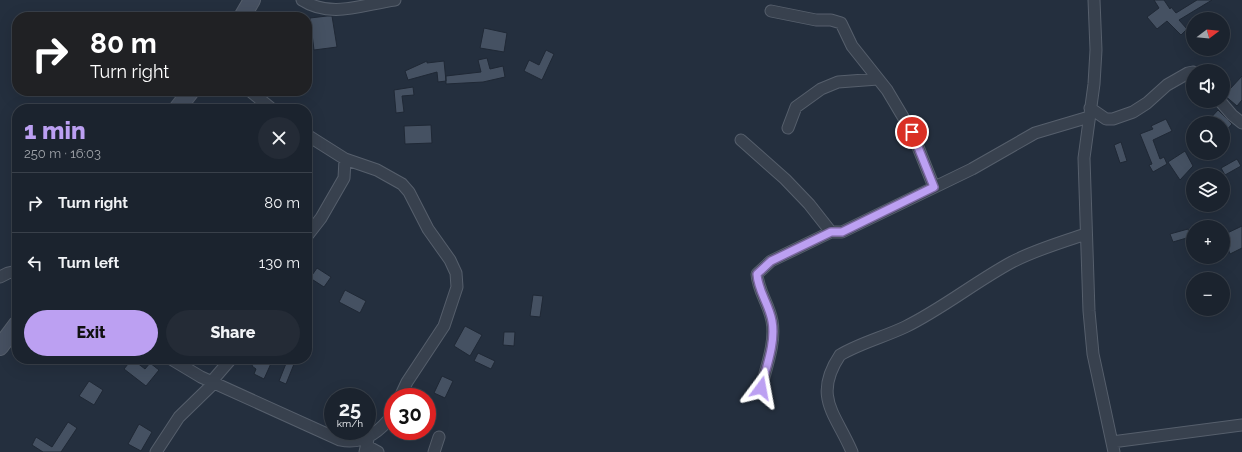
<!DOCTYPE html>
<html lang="en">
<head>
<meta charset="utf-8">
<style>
	body { margin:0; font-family:Raleway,sans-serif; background:#242b36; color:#f1f3f6; height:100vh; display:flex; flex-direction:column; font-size:15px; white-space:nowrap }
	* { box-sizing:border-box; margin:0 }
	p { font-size:13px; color:#a0a4aa }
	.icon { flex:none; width:22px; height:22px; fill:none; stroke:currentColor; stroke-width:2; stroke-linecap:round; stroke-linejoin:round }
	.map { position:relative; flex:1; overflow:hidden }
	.sheet { position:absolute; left:12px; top:104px; width:300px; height:260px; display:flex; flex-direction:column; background:#1b232e; border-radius:16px; box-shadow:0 4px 16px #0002,0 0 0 1px #39404a }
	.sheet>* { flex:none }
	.banner { position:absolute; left:12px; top:12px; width:300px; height:84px; border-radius:16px; box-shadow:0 4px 16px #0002,0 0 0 1px #39404a; background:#202124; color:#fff; overflow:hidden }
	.needle { width:26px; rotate:74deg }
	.tools { position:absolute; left:1186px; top:12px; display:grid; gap:8px }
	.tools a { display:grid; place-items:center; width:44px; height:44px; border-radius:50%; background:#1b232e; box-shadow:0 4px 16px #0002,0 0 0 1px #39404a; font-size:20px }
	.speed { position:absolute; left:324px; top:388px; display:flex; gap:8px; font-size:20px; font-weight:700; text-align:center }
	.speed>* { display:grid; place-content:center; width:52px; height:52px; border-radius:50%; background:#1b232e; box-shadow:0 4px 16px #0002,0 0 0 1px #39404a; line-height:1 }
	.speed small { font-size:10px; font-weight:400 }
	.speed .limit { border:6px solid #d22; background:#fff; color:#111 }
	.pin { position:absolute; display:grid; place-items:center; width:34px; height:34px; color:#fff; margin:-17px; border:2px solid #fff; border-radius:50%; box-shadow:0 1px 4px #0007 }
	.me { position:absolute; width:44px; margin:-22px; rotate:13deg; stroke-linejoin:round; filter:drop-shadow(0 0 3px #0008) }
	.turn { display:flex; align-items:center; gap:14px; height:84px; padding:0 12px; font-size:18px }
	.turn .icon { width:52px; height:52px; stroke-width:2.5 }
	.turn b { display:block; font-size:28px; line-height:34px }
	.round { display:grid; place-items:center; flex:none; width:42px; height:42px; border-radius:21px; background:#242b36 }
	.summary { display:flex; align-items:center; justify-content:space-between; height:68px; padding:0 12px }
	h1 { font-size:24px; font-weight:800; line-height:30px; color:#bca0f2 }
	.action { display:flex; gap:8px; margin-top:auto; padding:8px 12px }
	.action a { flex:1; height:46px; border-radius:24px; background:#bca0f2; color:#111; font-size:16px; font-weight:800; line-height:46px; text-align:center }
	.action a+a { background:#242b36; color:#f1f3f6 }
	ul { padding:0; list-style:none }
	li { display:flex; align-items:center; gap:12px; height:60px; padding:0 12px; border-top:1px solid #39404a }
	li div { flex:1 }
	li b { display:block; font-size:15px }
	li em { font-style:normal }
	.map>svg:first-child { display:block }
	.building { fill:#455162; stroke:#1f2835 }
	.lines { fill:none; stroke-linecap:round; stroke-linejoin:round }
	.minor-casing { stroke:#565f6c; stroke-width:13 }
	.secondary-casing { stroke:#565f6c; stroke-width:18 }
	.minor { stroke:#38414e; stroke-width:11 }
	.secondary { stroke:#465061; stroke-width:16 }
	.route-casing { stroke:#7a689d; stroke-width:10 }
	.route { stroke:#bca0f2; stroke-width:7 }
</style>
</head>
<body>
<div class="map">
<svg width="1242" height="452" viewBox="0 0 1242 452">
	<rect width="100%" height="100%" fill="#242f3e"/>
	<path class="building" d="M1154,0h10l6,9 1,-2 5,6 21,-13h15l-33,20 8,9 -6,6 -14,-14 -10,8 -10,-12 12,-9z
		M327,16h5l5,31 -23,3 -4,-32z
		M484,28l23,5 -3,19 -24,-4z
		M546,50l8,4 -12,26 -18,-9 5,-11 10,5z
		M487,58l3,11 13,-3 2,11 -22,5 -37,2v-8l35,-4 -3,-12z
		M427,61v2l17,-2 2,20 -8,1 -1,-10 -29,8 -3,-9z
		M1242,76v24l-5,6 -14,-12v-10l7,5z
		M413,87l1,8 -12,1 2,16 -8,1 -2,-23z
		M1218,110l14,14 -9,10v-11h-17z
		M1166,119l6,12 -19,9 7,19 4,-2 3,7 -14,8 -4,-7 3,-1 -12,-30 13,-5 -2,-3z
		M431,125l1,18 -27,1 -1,-18z
		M1121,142l6,19 -7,2 -6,-18z
		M1185,151l8,15 -13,14 -12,-18z
		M1237,159l4,7 -16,9 -4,-7z
		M1242,226v22l-12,6 -7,-19z
		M1188,229l2,8 -17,5 -3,-8z
		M317,268l14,9 -7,10 -14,-9z
		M345,290l21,11 -6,12 -21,-11z
		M533,295l10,1 -3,21 -10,-1z
		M465,326l17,9 -12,21 -16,-10z
		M504,332h11l-1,14 -11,-1z
		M478,353l17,8 -4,8 -17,-8z
		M132,359l13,10 5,-6 9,7 -13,16 -22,-17z
		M255,359h18l-9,20 -10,-5 2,-5 -4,-3z
		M287,361l7,3 -8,20 -7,-3z
		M442,376l11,5 -8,17 -11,-5z
		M89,381l14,9 -9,15 -15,-9z
		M68,422l9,6 -16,24h-18l-11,-7 4,-8 16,10z
		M139,424l13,8 -11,19 -13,-7z"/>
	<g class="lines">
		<g class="minor-casing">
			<path id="minor" d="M302,0c29,19 62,4 93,0
				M1094,0l2,50 -2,34 -10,74 5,153 4,43 21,98
				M771,11l45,9h15l10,3 11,23 35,44 25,42 22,55
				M250,91l22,18
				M1220,101l12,14 10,8
				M1090,108l16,11h7l20,-7 14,-9 20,-18 21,-12 5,-1
				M788,128l8,-21 25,-18 17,-7 40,-3
				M307,135l38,24 32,11 25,14 7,8 19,37 22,31 6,13 1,14 -13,39 -37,56 -7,15
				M741,140l44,39 24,25 22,28h11l130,-63 63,-36 54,-16
				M307,236l14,-18 23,-40 1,-19
				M0,277l8,-4 9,-2
				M171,359l30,18 139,63c23,5 40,-8 53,-26
				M212,381l19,-22
				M761,388c5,-20 15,-46 11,-67 -3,-17 -14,-30 -15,-47l14,-13 60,-29
				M1112,442l130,-17
				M367,446l11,6
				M156,452l23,-35 36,-35
				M365,452l4,-17
				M434,452l5,-15
				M852,452c-16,-38 -40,-55 -12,-97 20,-12 44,-18 65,-28 37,-18 70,-45 107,-65 23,-12 50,-20 74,-28"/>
		</g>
		<g class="secondary-casing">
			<path id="secondary" d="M242,17l10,-17
				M177,109l14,-18
				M0,347l17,-23"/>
		</g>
		<use href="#minor" class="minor"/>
		<use href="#secondary" class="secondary"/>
	</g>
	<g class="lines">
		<g class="route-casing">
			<path id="route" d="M761,388c5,-20 15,-46 11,-67 -3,-17 -14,-30 -15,-47l14,-13 60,-29h11l92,-45 -22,-55"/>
		</g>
		<use href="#route" class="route"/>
	</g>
</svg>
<div class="tools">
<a><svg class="needle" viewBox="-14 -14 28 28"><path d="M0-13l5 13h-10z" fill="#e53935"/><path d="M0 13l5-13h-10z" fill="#a0a4aa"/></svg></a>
<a><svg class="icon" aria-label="sound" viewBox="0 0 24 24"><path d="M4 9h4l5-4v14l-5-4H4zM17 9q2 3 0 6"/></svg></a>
<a><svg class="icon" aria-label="search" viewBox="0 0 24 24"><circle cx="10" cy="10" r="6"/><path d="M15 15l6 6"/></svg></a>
<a><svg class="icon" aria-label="layers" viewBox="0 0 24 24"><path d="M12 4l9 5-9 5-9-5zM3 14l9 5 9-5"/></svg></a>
<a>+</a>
<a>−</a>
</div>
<div class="speed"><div>25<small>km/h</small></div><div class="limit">30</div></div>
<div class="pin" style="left:912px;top:132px;background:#d93025"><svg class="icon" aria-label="arrive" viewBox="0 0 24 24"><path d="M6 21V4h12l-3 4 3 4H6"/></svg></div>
<svg class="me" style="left:761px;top:388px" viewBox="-20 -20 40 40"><path d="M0-17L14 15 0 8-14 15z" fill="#bca0f2" stroke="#fff" stroke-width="4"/></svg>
<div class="banner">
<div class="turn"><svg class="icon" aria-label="right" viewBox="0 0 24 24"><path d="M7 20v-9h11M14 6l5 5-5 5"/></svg><div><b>80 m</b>Turn right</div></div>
</div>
<section class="sheet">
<div class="summary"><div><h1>1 min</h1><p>250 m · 16:03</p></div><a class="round"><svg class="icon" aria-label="close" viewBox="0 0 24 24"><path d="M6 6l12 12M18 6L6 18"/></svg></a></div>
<ul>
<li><svg class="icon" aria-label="right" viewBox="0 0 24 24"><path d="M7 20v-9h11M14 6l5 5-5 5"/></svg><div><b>Turn right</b></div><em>80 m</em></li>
<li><svg class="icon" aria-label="left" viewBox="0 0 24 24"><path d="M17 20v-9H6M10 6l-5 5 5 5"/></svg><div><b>Turn left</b></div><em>130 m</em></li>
</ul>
<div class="action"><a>Exit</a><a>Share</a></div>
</section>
</div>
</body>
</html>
